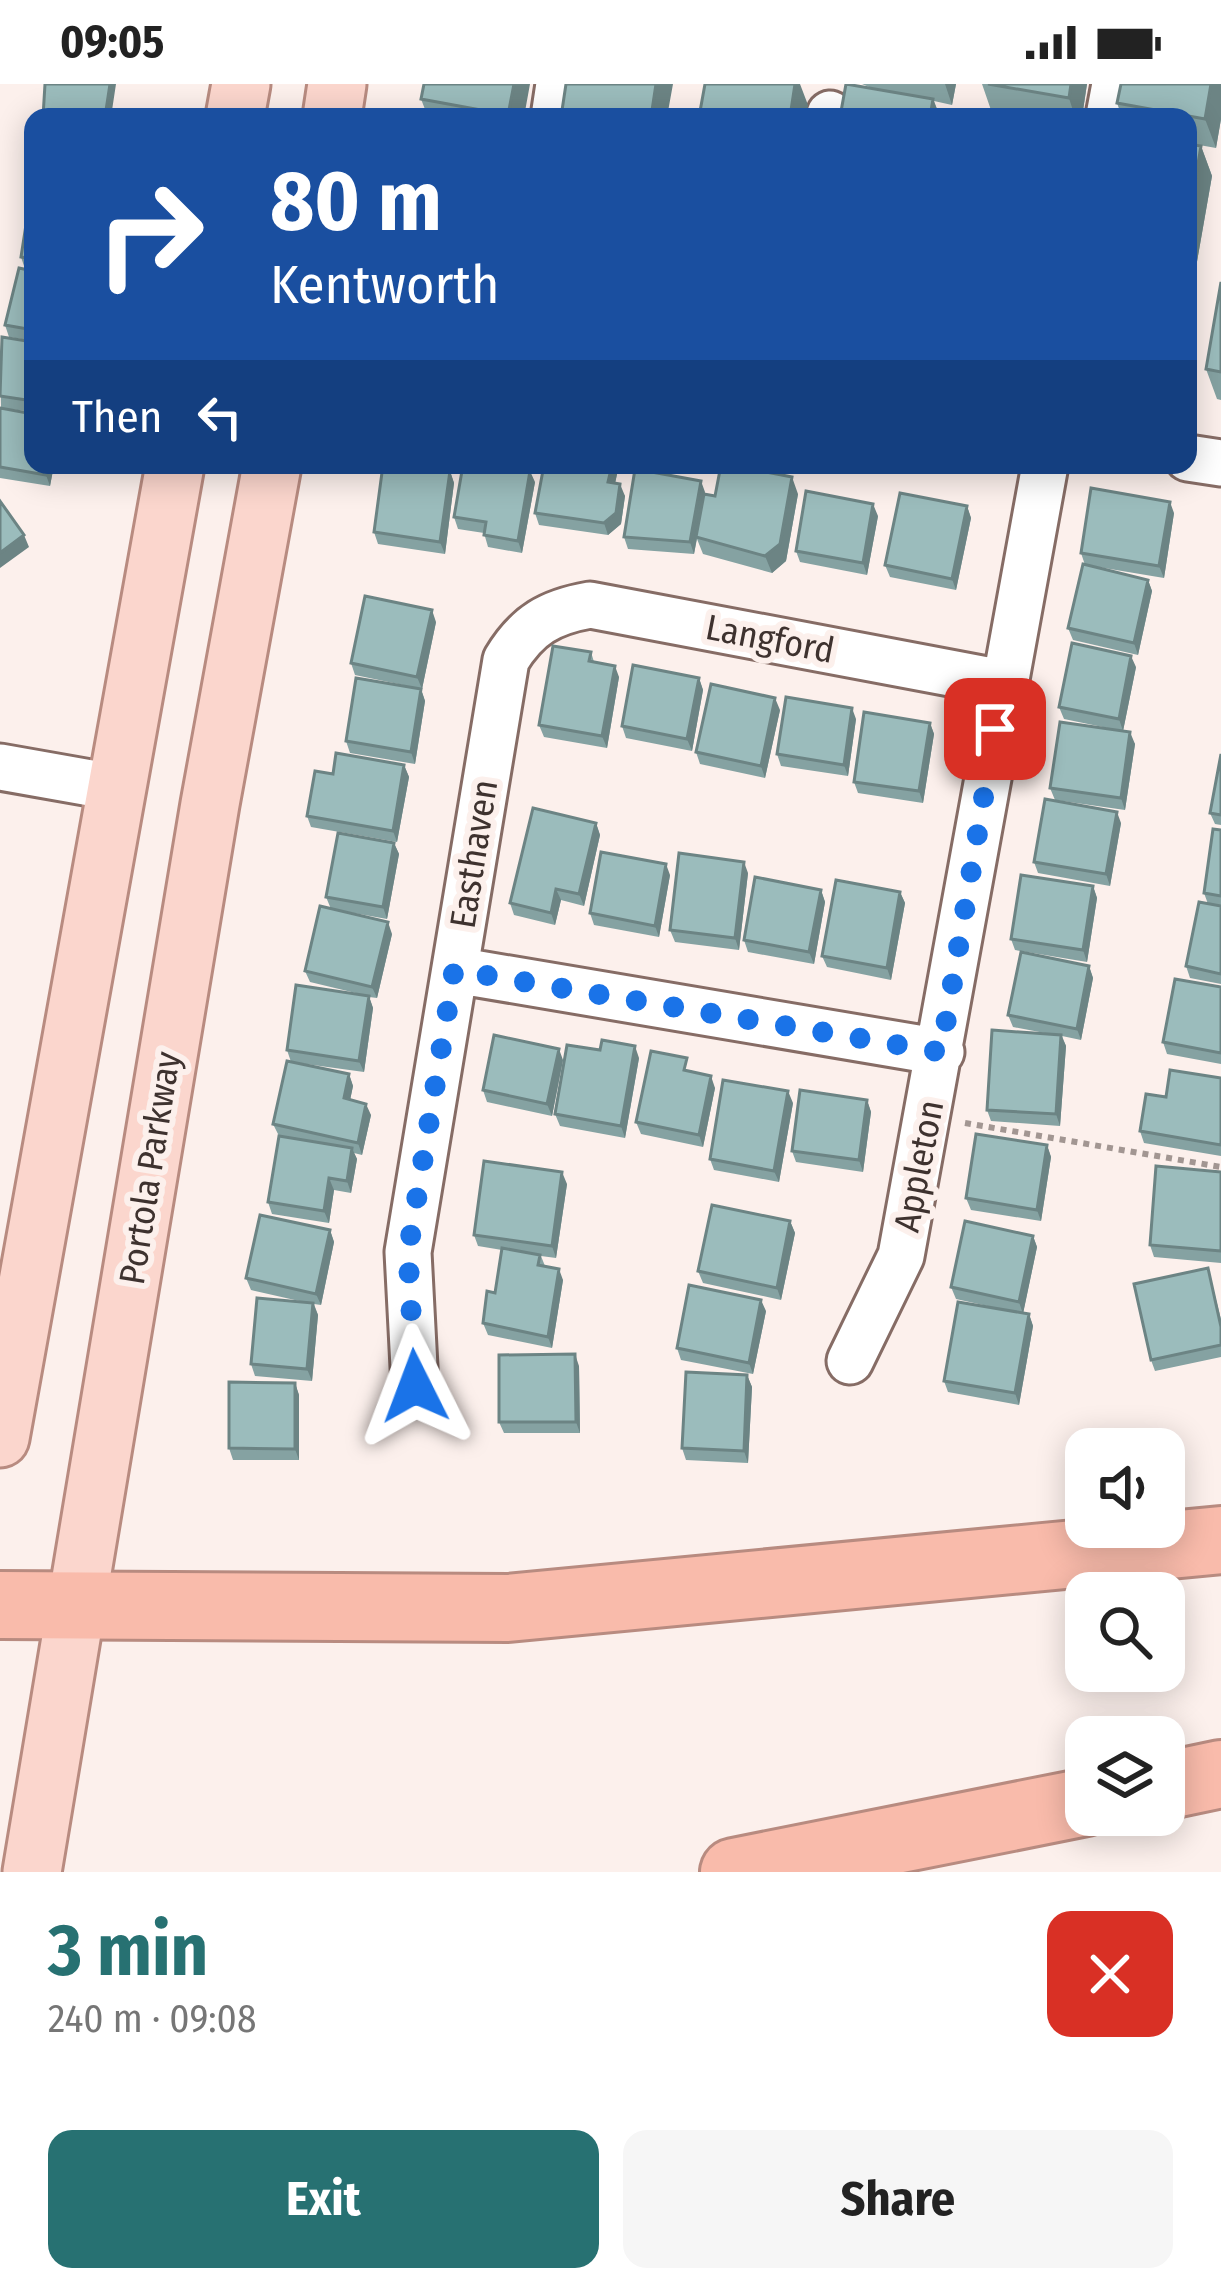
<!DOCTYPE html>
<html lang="en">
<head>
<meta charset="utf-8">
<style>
	body { margin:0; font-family:"Fira Sans Condensed",sans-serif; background:#f6f6f6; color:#222; height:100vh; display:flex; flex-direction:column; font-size:45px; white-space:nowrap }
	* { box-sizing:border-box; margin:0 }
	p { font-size:39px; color:#767676 }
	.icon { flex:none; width:66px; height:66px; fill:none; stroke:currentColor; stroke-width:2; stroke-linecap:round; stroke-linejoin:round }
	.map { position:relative; height:1788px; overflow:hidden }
	.drawer { display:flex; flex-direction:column; background:#fff; flex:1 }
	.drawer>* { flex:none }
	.top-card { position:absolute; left:24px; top:24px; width:1173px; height:366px; border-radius:24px; box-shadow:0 6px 30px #0003; background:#1a4fa0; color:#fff; overflow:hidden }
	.controls { position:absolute; left:1065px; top:1344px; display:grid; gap:24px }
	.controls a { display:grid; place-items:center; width:120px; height:120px; border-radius:24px; background:#fff; box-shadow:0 6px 30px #0003; font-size:60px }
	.pin { position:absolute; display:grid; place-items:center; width:102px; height:102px; color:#fff; margin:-51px; border-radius:24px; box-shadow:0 6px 18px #0006 }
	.me { position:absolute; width:132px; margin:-66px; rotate:357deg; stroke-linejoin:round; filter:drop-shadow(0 0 9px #0008) }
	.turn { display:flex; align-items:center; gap:42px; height:252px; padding:0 48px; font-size:54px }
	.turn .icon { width:156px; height:156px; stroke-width:2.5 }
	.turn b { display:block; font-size:84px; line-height:102px }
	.then { display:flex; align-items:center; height:114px; padding:0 48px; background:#0003; gap:24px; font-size:45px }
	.round { display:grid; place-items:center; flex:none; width:126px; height:126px; border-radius:24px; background:#f6f6f6 }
	.headline { display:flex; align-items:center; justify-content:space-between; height:204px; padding:0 48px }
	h1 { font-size:72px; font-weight:700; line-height:90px; color:#277172 }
	.cta { display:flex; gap:24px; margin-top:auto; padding:24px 48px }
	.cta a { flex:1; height:138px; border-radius:24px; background:#277172; color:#fff; font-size:48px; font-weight:700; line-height:138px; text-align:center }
	.cta a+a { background:#f6f6f6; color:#222 }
	.status { display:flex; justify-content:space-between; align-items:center; height:84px; padding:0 60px; background:#fff; direction:ltr }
	.status svg { height:33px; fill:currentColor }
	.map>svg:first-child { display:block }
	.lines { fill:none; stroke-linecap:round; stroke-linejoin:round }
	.minor-casing { stroke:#866c65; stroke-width:51 }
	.major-casing { stroke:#b88b80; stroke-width:63 }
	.highway-casing { stroke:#b88b80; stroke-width:72 }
	.path { stroke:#a29692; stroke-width:6; stroke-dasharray:6 6; stroke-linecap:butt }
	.minor { stroke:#fff; stroke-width:45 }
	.major { stroke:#fbd6cd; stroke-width:57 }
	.highway { stroke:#f9bbab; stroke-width:66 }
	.wall { fill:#85a2a2 }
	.shaded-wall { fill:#6c8484 }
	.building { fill:#9bbcbc; stroke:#6c8484; stroke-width:3 }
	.route { stroke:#1a73e8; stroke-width:21; stroke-dasharray:0 37.8 }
	.labels { text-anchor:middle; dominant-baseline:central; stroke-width:12; stroke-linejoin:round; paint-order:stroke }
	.street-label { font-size:36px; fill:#3e322f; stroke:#fcf0ec }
</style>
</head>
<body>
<div class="status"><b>09:05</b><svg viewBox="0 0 49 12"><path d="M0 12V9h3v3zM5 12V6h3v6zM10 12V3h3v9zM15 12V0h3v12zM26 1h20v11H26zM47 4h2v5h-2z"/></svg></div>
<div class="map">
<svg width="1221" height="1788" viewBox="0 0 1221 1788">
	<rect width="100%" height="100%" fill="#fcf0ec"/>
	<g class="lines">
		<g class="minor-casing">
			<path id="minor" d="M1109,32l6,-32
				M554,33l5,-33
				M829,33l1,-3
				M1188,374l33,5
				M0,683l119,21
				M455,886l486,82
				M850,1277l51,-105 144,-791
				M415,1302l-7,-134 98,-592c21,-35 44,-48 84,-55l413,78"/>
		</g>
		<g class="major-casing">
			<path id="major" d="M235,33l6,-33
				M332,33l5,-33
				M0,1354l175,-973
				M32,1788l178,-1068 62,-339"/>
		</g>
		<g class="highway-casing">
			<path id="highway" d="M0,1521l508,3 713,-68
				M1164,1702l57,-12
				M734,1788l352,-70"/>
		</g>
		<path class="path" d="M965,1039l256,44"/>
		<use href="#minor" class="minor"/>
		<use href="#major" class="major"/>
		<use href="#highway" class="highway"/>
	</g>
	<path class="wall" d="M862,0h94l-4,21 -18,-4 6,16z
		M982,0h105l-5,33h-105l15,-4z
		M1221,0v35l-5,29 -28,-5v-26h-66l-5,-14z
		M421,15l103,18h-96z
		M1188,60l13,2 11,30 -17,97 -7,-1z
		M33,116v70l-8,-1 -4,-12z
		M33,187v70l-24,-4 -4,-12z
		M1221,198v118l-4,-1 -11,-30z
		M33,258v70l-32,-4 -1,-44z
		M0,324l54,57 -4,21 -50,-8z
		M544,381h75l-4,18 10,13 -4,28 -13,11 -69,-10 -4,-12z
		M450,387l4,12 -9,71 -67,-10 -4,-12z
		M701,397l3,13 11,2 83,-2 -12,67 -14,12 -69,-19 -6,-15 -3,15 -66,-5 -4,-12z
		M535,398l-13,71 -34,-6 -4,-14 -26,-4 -4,-12z
		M967,422l4,12 -15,72 -66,-13 -5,-12z
		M1174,429l-10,65 -78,-13 62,15 4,11 -14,64 -65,-15 -5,-12 17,-63 -4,-12z
		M878,432l-11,59 -67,-13 -4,-11z
		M436,538l-14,67 -67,-14 -4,-12z
		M591,568l3,10 25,15 -12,71 -63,-11 -5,-12z
		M1136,583l-13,64 12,13 -10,66 -70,-10 -5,-12 72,-57 -58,-12 -5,-12z
		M699,594l4,12 -11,61 -66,-13 -4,-12z
		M421,605l4,12 -10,63 -65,-11 -4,-12z
		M780,626l-15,68 -65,-14 -4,-12z
		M856,635l-8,57 -67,-10 -4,-12z
		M930,639l4,11 -11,69 -65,-10 -4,-11z
		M1221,670v71l-6,-1 -5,-11z
		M404,681l5,12 -12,65 -86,-15 -4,-11 26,-42z
		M596,739l4,12 -16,71 -23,-6 -6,25 -41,-10 -4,-12z
		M1121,739l-11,63 -72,-13 -4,-11z
		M1221,746v154l-31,-6 -4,-12 22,-62 -4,-11z
		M394,759l5,11 -12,65 -56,-10 -5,-12z
		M748,789l-9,77 -64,-8 -5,-12z
		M670,791l-11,62 -65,-12 -4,-12z
		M1093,802l4,12 -10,64 -72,-12 -4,-11z
		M821,806l4,12 -11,62 -66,-12 -4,-12z
		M900,808l5,11 -14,77 -64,-13 -5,-11z
		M392,850l-15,64 -8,-1 4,11 -9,64 -73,-10 58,12 4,12 -3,14 21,15 -9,40 -8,-2 3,6 -6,34 -17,-3 -5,33 -57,-9 -4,-12 11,-66 -6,-12 18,-62 -4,-12 77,-55 -54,-13 -5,-11z
		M1089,882l4,12 -12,62 -19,-4 4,10 -6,80 -69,-5 -4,-11 63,-76 -37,-7 -5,-12z
		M1221,903v77l-54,-10 -4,-12z
		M639,974l-14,80 -65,-12 -5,-12z
		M563,976l-11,56 -65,-14 -4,-12z
		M691,986l24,18 -12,59 -62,-13 -5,-12z
		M1221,994v78l-77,-13 -4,-12 26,-34z
		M867,1016l4,12 -8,60 -67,-10 -4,-11z
		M793,1019l-14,79 -65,-12 -4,-11z
		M1047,1061l4,12 -10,64 -70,-11 -5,-12z
		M1221,1088v91l-67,-6 -4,-12z
		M567,1100l-11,74 -15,-2 4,10 18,14 -11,68 -64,-13 -5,-12 12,-30 7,-43 -24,-4 -4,-11z
		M790,1137l5,12 -14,67 -78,-17 -5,-12z
		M330,1146l4,12 -13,63 -7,-1 4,11 -6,66 -57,-5 -4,-12 57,-61 -57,-13 -5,-12z
		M1033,1152l4,11 -14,66 6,1 4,12 -14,79 -71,-13 -4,-11 66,-70 -54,-12 -5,-12z
		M1208,1184l13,51v38l-66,14 -4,-11z
		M766,1227l-13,63 -72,-14 -4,-12z
		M579,1282l1,67h-76l-5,-11z
		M747,1291l5,12 -4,76 -62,-3 -4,-12z
		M295,1299l4,12v65h-66l-4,-12z"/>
	<path class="shaded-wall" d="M110,0h6l-5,33h-6z
		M514,0h16l-6,33h-15l-1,-2z
		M656,0h17l-6,33h-16z
		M795,0h5l8,21 -2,12h-16z
		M945,0h11l-4,21z
		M1071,0h16l-5,33h-7l-6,-19z
		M1211,0h10v35l-5,29 -11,-29z
		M933,15l7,18h-10z
		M1201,62l11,30 -17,97 -7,-20v-30z
		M48,381h6l-4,21 -4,-11z
		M612,381h7l-6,28 -5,-11z
		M450,387l4,12 -9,71 -5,-12z
		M530,387l5,11 -13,71 -4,-12z
		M792,393l6,17 -12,67 -14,12 -7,-17z
		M701,397l4,11 -11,62 -4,-12z
		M620,400l5,12 -4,28 -13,11 -4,-12z
		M1170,418l4,11 -10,65 -5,-12z
		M873,420l5,12 -11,59 -4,-12z
		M967,422l4,12 -15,72 -4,-11z
		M24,451l5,12 -29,21v-15z
		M1148,496l4,11 -14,64 -4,-12z
		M432,526l4,12 -14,67 -5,-12z
		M1131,572l5,11 -13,64 -4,-12z
		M615,582l4,11 -12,71 -5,-12z
		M699,594l4,12 -11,61 -5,-12z
		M421,605l4,12 -10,63 -4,-12z
		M775,614l5,12 -15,68 -4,-12z
		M852,624l4,11 -8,57 -4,-11z
		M930,639l4,11 -11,69 -4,-12z
		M1130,648l5,12 -10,66 -4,-12z
		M404,681l5,12 -12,65 -4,-11z
		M1117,728l4,11 -11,63 -4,-12z
		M596,739l4,12 -16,71 -5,-12z
		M394,759l5,11 -12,65 -4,-12z
		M744,778l4,11 -9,77 -4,-12z
		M666,780l4,11 -11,62 -4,-11z
		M1093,802l4,12 -10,64 -4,-12z
		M556,805l5,11 -6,25 -4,-12z
		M821,806l4,12 -11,62 -5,-12z
		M900,808l5,11 -14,77 -4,-12z
		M388,838l4,12 -15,64 -5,-11z
		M1089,882l4,12 -12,62 -4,-11z
		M369,912l4,12 -9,64 -5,-11z
		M1061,951l5,11 -6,80 -4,-12z
		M635,962l4,12 -14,80 -4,-12z
		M559,965l4,11 -11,56 -5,-12z
		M349,990l4,12 -5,24 -4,-12z
		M711,992l4,12 -12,59 -4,-12z
		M788,1007l5,12 -14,79 -5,-11z
		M867,1016l4,12 -8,60 -4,-12z
		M366,1020l5,11 -9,40 -4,-12z
		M1047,1061l4,12 -10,64 -4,-11z
		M352,1064l5,11 -6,34 -4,-12z
		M562,1088l5,12 -11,74 -4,-12z
		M329,1094l5,12 -5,33 -5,-12z
		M790,1137l5,12 -14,67 -4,-12z
		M330,1146l4,12 -13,63 -5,-11z
		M1033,1152l4,11 -14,67 -4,-12z
		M559,1185l4,11 -11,68 -4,-11z
		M761,1216l5,11 -13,63 -4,-11z
		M313,1219l5,12 -6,66 -5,-12z
		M1029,1230l4,12 -14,79 -4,-12z
		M575,1270l4,12 1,67 -4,-11z
		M747,1291l5,12 -4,76 -4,-12z
		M295,1299l4,12v65l-4,-11z"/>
	<path class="building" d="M45,0h65l-5,33h-62z
		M424,0h90l-6,31 -87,-16z
		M566,0h90l-5,33h-90z
		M705,0h90l-5,33h-91z
		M846,0l87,15 -3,18h-90z
		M988,0h83l-2,14z
		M1121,0h90l-6,35 -88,-16z
		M978,26l39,7h-40z
		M1188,60l13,2 -13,77z
		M30,115l3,1v59l-12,-2z
		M19,184l14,3v59l-28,-5z
		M1221,198v90l-15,-3z
		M2,253l31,5v59l-33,-5z
		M0,324l33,6v51h15l-2,10 -46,-8z
		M383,381h25l42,6 -10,71 -66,-10z
		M463,381h37l30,6 -12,70 -34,-6 2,-13 -32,-5z
		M544,381h68l-4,17 12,2 -4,29 -12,10 -69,-10z
		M721,381h10l61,12 -12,67 -15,12 -69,-19 8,-43 11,2z
		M635,385l66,12 -11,61 -66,-5z
		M1091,404l79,14 -11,64 -78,-13z
		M806,407l67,13 -10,59 -67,-12z
		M900,409l67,13 -15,73 -67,-14z
		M0,417l24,34 -24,18z
		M1083,480l65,16 -14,63 -66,-15z
		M365,512l67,14 -15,67 -66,-14z
		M1072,559l59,13 -12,63 -60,-12z
		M553,562l38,6 -2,9 26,5 -13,70 -63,-11z
		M633,581l66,13 -12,61 -65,-13z
		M356,594l65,11 -10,63 -65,-11z
		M711,600l64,14 -14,68 -65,-14z
		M786,613l66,11 -8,57 -67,-11z
		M864,628l66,11 -11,68 -65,-9z
		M1060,638l70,10 -9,66 -71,-10z
		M336,669l68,12 -11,66 -86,-15 8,-45 18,3z
		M1221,670v61l-11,-2z
		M1045,715l72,13 -11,62 -72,-12z
		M533,724l63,15 -17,71 -23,-5 -5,24 -41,-10z
		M1213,745l8,1v66l-17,-3z
		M338,749l56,10 -11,64 -57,-10z
		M601,768l65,12 -11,62 -65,-13z
		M679,769l65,9 -9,76 -65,-8z
		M1021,791l72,11 -10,64 -72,-11z
		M755,793l66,13 -12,62 -65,-12z
		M836,796l64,12 -13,76 -65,-12z
		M1199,818l22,4v68l-35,-8z
		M320,822l68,16 -16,65 -67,-16z
		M1021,868l68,14 -12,63 -69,-14z
		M1175,895l46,8v66l-58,-11z
		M296,901l73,11 -10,65 -72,-11z
		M992,946l69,5 -5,79 -69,-4z
		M494,951l65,14 -12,55 -64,-14z
		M602,956l33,6 -14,80 -66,-12 12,-69 33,5z
		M651,967l36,7 -3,12 27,6 -12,59 -63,-13z
		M287,977l62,13 -5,24 22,6 -8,39 -85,-19z
		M1170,986l51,8v67l-81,-14 6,-37 20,3z
		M723,996l65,11 -14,80 -64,-12z
		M800,1006l67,10 -8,60 -67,-9z
		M976,1050l71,11 -10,65 -71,-12z
		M279,1052l73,12 -5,33 -18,-3 -5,33 -56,-9z
		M484,1077l78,11 -10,74 -78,-11z
		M1156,1082l65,6v79l-71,-6z
		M712,1121l78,16 -13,67 -79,-17z
		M260,1131l70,15 -14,64 -70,-16z
		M965,1137l68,15 -14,66 -68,-15z
		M502,1164l38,7 -2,10 21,4 -11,68 -65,-14 4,-32 8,2z
		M1208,1184l13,59v18l-70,15 -17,-76z
		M689,1201l72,15 -12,63 -72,-15z
		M257,1214l56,5 -6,66 -56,-5z
		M958,1218l71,12 -14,79 -71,-12z
		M575,1270l1,68h-77v-67z
		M686,1288l61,3 -3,76 -62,-3z
		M229,1298l66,1v66l-66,-1z"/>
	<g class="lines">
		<path class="route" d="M415,1302l-7,-134 46,-282 487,82 54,-323"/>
	</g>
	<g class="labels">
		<g class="street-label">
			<text transform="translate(770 555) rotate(11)">Langford</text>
			<text transform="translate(474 770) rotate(-81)">Easthaven</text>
			<text transform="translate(919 1082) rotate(-79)">Appleton</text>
			<text transform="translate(150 1084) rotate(-81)">Portola Parkway</text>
		</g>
	</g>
</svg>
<div class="controls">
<a><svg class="icon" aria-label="sound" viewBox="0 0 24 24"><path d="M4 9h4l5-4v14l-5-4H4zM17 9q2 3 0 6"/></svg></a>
<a><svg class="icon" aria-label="search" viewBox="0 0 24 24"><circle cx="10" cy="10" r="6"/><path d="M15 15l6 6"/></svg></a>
<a><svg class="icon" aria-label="layers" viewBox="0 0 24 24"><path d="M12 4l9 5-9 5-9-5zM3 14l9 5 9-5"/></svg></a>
</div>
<div class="pin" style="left:995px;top:645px;background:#d93025"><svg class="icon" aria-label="arrive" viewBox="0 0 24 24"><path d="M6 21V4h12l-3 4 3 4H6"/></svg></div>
<svg class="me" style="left:415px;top:1302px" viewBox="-20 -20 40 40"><path d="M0-17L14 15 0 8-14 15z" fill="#1a73e8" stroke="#fff" stroke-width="4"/></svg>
<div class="top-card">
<div class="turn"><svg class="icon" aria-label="right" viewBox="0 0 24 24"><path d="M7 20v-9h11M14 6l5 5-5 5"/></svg><div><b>80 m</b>Kentworth</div></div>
<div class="then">Then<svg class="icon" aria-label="left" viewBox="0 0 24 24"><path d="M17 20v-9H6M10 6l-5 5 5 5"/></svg></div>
</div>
</div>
<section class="drawer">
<div class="headline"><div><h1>3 min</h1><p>240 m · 09:08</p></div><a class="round" style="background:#d93025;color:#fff"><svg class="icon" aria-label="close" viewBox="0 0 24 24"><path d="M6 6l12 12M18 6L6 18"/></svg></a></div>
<div class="cta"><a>Exit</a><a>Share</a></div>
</section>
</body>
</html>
